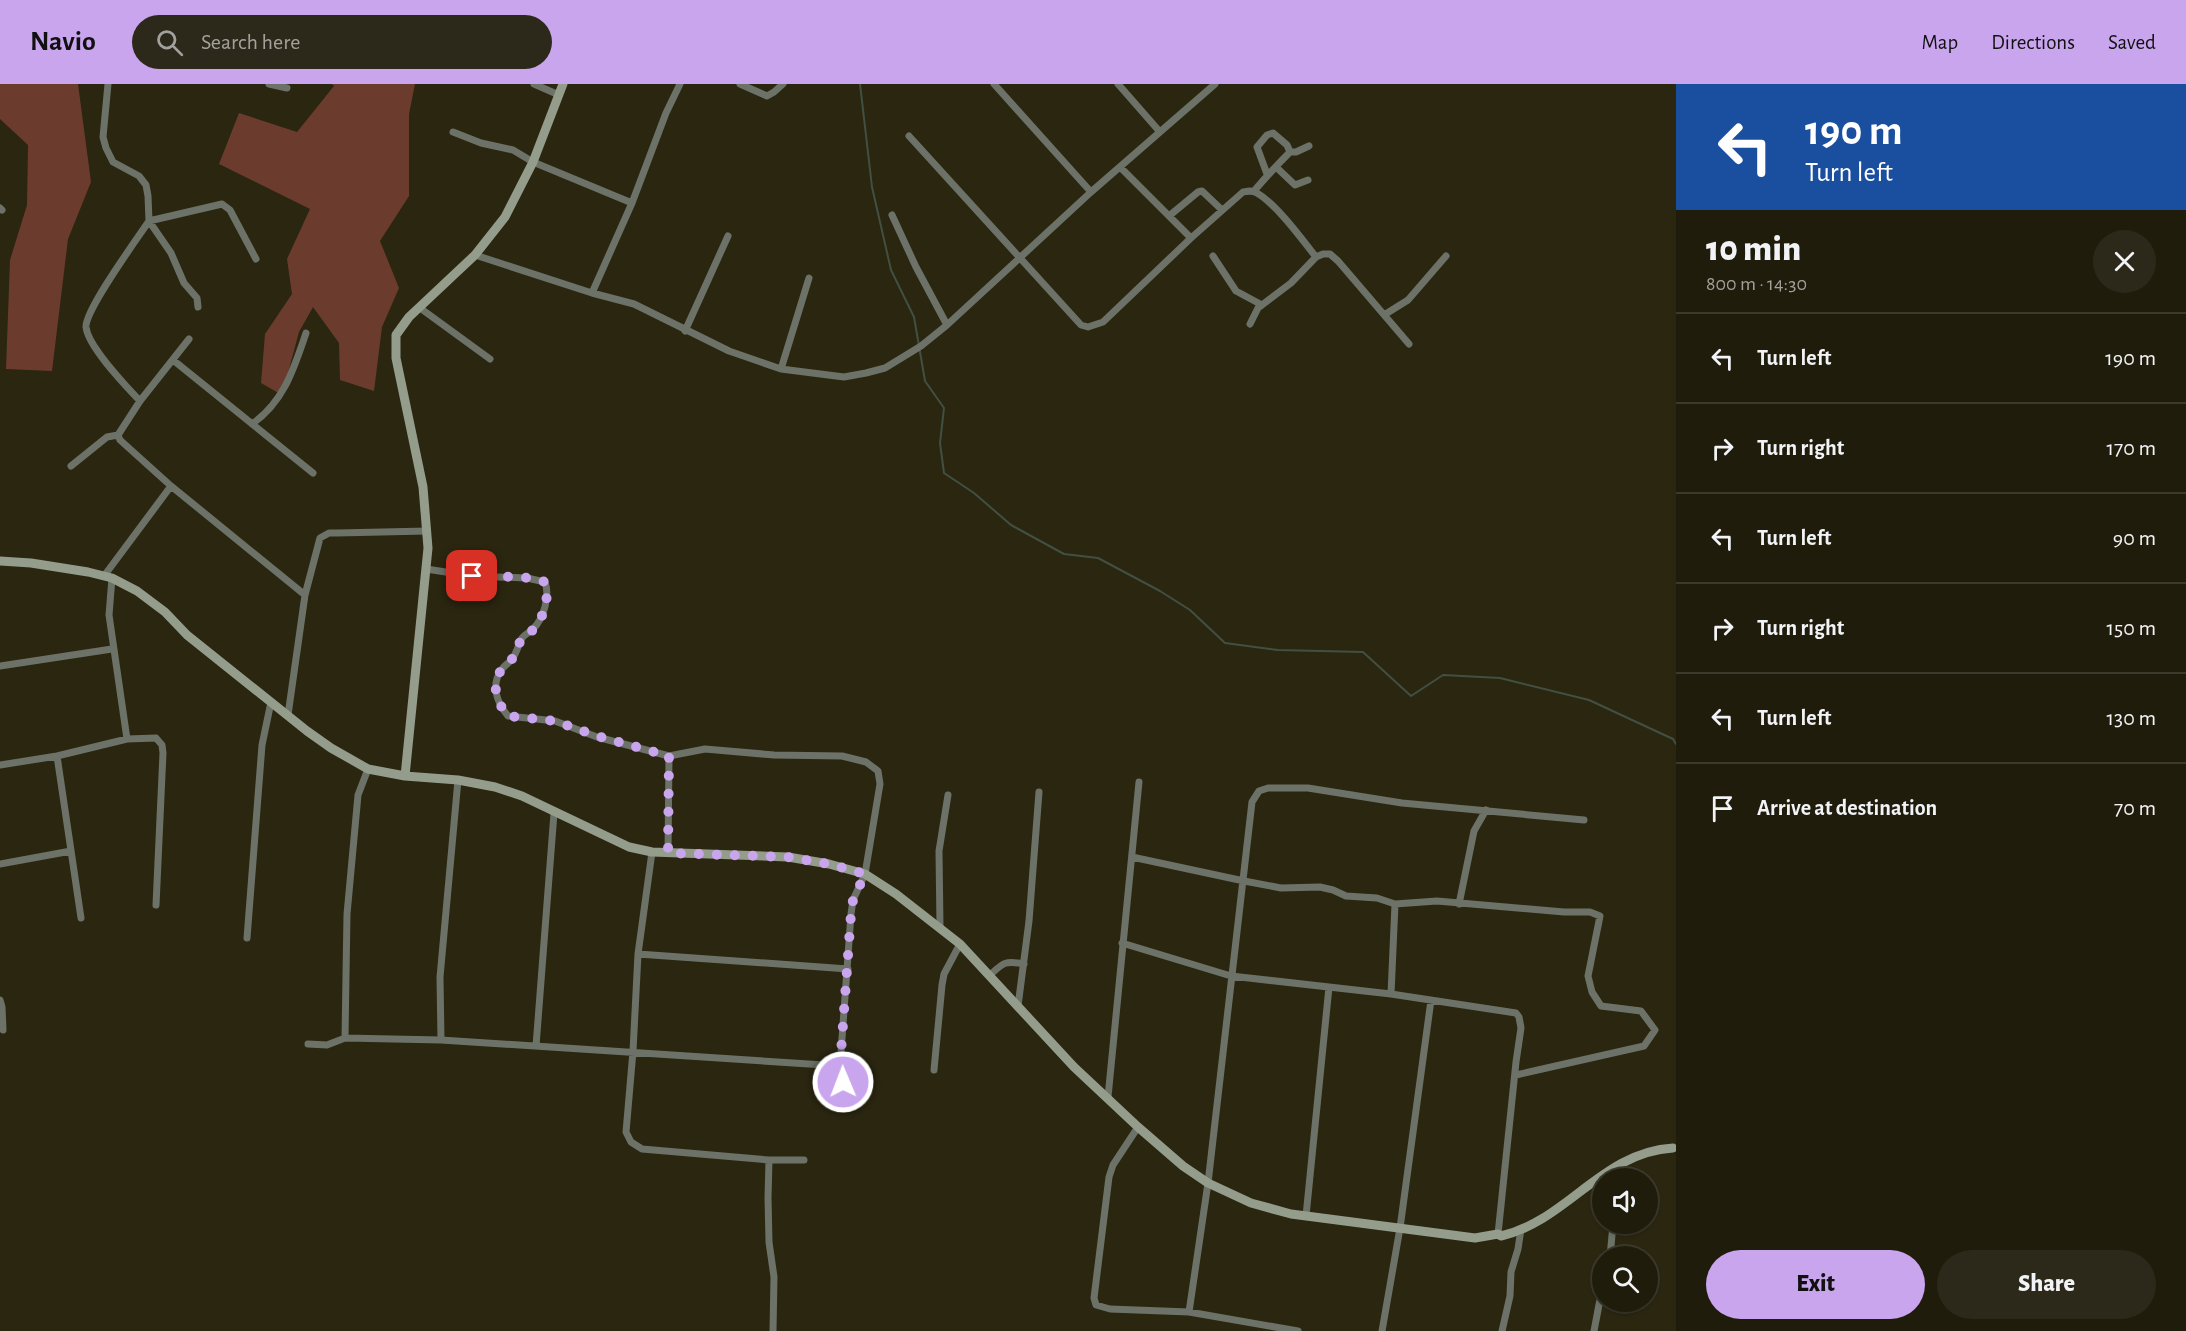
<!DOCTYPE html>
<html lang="en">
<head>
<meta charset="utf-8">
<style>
	body { margin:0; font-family:"Alegreya Sans",sans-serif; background:#2d291a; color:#f1f3f6; height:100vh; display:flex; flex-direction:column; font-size:22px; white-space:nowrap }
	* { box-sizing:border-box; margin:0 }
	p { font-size:20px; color:#a2a19d }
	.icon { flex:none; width:33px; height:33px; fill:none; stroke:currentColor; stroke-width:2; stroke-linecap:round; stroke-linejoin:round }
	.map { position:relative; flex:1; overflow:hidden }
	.details { display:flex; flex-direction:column; background:#201c0c; width:510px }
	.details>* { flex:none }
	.guide { background:#1a4fa0; color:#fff; overflow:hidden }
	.buttons { position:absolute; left:1592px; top:1084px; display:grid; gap:12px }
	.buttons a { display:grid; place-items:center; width:66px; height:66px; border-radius:50%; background:#201c0c; box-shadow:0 2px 4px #0004,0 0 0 2px #3d3a2d; font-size:30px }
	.pin { position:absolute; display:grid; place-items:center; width:51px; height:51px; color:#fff; margin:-26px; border-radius:12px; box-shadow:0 3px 9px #0006 }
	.me { position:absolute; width:66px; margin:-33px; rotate:359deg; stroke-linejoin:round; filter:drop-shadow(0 0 4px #0008) }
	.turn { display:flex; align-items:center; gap:21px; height:126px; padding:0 30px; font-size:27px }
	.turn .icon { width:78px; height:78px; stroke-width:2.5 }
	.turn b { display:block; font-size:42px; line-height:51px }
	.round { display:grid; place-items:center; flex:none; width:63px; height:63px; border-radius:32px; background:#2d291a }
	.summary { display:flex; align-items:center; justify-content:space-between; height:102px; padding:0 30px }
	h1 { font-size:36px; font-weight:800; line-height:45px }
	.primary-button { display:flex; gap:12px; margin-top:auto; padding:12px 30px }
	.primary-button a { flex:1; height:69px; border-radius:36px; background:#c9a5ee; color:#111; font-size:24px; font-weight:800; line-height:69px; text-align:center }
	.primary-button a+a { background:#2d291a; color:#f1f3f6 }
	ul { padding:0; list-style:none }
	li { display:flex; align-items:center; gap:18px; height:90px; padding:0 30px; border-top:2px solid #3d3a2d }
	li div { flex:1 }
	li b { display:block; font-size:22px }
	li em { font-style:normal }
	header { display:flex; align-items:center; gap:36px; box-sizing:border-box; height:84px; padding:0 30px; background:#c9a5ee; color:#111 }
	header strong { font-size:28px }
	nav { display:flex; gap:33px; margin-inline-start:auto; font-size:21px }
	.search { width:420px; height:54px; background:#2d291a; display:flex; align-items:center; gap:15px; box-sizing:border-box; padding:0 21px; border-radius:33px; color:#a2a19d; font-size:22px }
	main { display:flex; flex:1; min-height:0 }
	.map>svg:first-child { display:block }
	.green { fill:#6b3c2d }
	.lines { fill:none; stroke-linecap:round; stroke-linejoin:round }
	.stream { stroke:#425043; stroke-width:2 }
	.street { stroke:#6c7267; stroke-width:7 }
	.secondary { stroke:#949d8c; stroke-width:9 }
	.route { stroke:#c9a5ee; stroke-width:10; stroke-dasharray:0 18 }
</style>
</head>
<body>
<header>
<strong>Navio</strong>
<div class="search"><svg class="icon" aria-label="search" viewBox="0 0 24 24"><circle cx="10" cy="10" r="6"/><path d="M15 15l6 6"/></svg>Search here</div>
<nav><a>Map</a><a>Directions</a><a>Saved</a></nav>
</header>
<main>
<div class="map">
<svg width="1676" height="1247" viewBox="0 0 1676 1247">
	<rect width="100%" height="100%" fill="#2a2610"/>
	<path class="green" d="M0,0h78l13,98 -23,57 -16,132 -46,-2 4,-109 17,-55 1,-60 -28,-26z
		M332,0h83l-6,30v82l-29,45 19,47 -17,39 -8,64 -34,-11 -1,-37 -26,-36 -14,25 -17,63 -21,-12 4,-49 27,-40 -5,-35 23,-50 -91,-45 20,-51 58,19 37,-46z"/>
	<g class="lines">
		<path class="stream" d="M860,0l12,103 19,83 23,47 11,64 19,27 -4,35 4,30 30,20 37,32 53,29 34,4 62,33 30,19 35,33 53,7 85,2 48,44 32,-21 57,3 89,22 84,39 3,5"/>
		<path class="street" d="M108,0l-5,53 3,11 7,14 26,14 7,9 2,11 1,25 22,32 13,30 13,15 1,9
			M269,0l18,4
			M534,0l25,11
			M740,0l27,12 7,-4 9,-8
			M994,0l97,108
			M1118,0l42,48
			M453,48l28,11 32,7 20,12 99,41
			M909,52l172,189 7,2 15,-5 88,-84 52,-46c5,-1 9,-2 14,1 20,12 44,45 59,64
			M1120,83l71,71
			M1276,83l19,18 13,-5
			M1267,90l-10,-27 10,-12 6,-2 14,12 3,7
			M1254,107c12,-14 23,-26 36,-39h6l13,-6
			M0,124l2,2
			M892,131l24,52 31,58
			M1169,132l29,-24 4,-1 20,19
			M475,171l117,38 42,11 95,47 52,18 63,8 22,-4 19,-5 36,-22 26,-21 144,-133 124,-108
			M1213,172l23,35 26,14
			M592,209l40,-90 34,-90 14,-29
			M420,224l70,51
			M1384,231l24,-15 38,-44
			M1250,240l8,-16 33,-25 25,-26 7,-3h7l8,7 71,83
			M685,247l43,-95
			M173,276l140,113
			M781,285l28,-91
			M140,317c-14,-15 -52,-54 -54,-74 -1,-17 51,-88 63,-106l73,-17 8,6 26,49
			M252,340c32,-22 42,-56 54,-91
			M118,351l2,5 51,46 134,109
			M118,351l22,-34 49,-62
			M71,382l36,-29 11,-2
			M426,485l46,7 55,2 18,4c5,14 -1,36 -12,47 -4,4 -8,5 -11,9 -4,7 -5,15 -10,21 -3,4 -7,6 -10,10 -12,16 -5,34 6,47l47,5 42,16 72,19 36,-7 69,6 68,1 24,6 12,9 2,13 -15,90 -12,26 -2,14 -11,152 5,31
			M104,492l67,-90
			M112,494l-3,37 18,124
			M0,582l112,-17
			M288,631l17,-120 15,-57 9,-5h8l90,-2
			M57,672l24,162
			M0,681l57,-9 70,-17 29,-1 6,7 1,8 -7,152
			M652,768l-14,102 210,15
			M668,769l1,-97
			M1132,773l112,24 37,7 39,-1 13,3 13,6 31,2 18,6 42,-3 127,11h26l10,4 -12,60 4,16 9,14 40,5 14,19 -11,16 -128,29
			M0,780l71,-13
			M1459,820l15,-73 12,-21
			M940,843l-1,-76 9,-56
			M247,854l15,-193 9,-43
			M1122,859l109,33 160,18 125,19 3,4 2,11 -5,34 -18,172
			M638,870l-5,97 -7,81 5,10 11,7 127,11h35
			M989,892c14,-13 15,-16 35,-12
			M1391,910l4,-90
			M0,916l2,7 1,23
			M1018,922l11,-85 10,-129
			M345,954l2,-124 11,-119 10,-26
			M441,956l-1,-63 18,-197
			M308,960l19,1 18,-7 96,2 399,26
			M536,962l18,-233
			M934,986l8,-85 2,-11 16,-30
			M1108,1013l31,-315
			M1138,1043l-25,38 -4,12 -15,121 2,7 14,4 79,3 109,19
			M769,1076l-1,38 1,44 5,35 -1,54
			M1306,1132l23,-229
			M1610,1173l3,-33
			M1189,1228l19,-129 44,-381 7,-11 9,-3h40l94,15 182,17
			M1382,1247l18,-103 31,-228
			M1502,1247l8,-35 1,-24 7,-23 3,-20
			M1594,1247l8,-42"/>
		<path class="secondary" d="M0,477l31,2 57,9 24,6 25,13 28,21 22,23 120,96 24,17 37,21 37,7 53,4 37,7 27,9 107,51 23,5 136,5 41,7 36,10 31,20 64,50 114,123 64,60 45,39 25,17 43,20 40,11 184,24 23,-4 3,2c66,-15 101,-84 172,-88
			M405,692l23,-228 -5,-61 -27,-129v-23l13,-18 66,-62 30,-38 28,-55 30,-78"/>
	</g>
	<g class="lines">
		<path class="route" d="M472,492c22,2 53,-2 73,6 5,14 -1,36 -12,48 -4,3 -8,4 -11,8 -4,7 -6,15 -10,21 -3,4 -8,7 -10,10 -12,16 -5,34 6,47l47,5 42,15 72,20 -1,97 120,4 41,7 36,10 -12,26 -2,14 -11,152 3,16"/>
	</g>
</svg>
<div class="buttons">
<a><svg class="icon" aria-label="sound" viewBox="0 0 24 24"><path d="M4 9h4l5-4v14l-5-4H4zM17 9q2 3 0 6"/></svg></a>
<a><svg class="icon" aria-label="search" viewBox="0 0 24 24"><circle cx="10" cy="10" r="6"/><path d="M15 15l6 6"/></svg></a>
</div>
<div class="pin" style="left:472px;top:492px;background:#d93025"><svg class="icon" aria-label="arrive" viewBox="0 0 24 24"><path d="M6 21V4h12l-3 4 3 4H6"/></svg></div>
<svg class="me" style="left:843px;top:998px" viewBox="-20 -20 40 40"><circle r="17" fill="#c9a5ee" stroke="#fff" stroke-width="3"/><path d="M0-11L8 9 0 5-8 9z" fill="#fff"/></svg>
</div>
<section class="details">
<div class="guide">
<div class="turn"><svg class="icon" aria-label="left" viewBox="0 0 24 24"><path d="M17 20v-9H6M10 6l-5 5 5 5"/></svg><div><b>190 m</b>Turn left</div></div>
</div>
<div class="summary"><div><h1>10 min</h1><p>800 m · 14:30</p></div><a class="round"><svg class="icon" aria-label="close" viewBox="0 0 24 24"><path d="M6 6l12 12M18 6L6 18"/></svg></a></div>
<ul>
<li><svg class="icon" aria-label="left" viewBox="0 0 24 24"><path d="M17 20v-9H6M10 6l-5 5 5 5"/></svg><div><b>Turn left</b></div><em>190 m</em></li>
<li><svg class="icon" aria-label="right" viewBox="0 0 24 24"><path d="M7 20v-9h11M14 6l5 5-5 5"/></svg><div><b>Turn right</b></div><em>170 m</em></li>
<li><svg class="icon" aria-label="left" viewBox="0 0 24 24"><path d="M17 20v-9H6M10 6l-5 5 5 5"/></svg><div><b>Turn left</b></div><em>90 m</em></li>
<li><svg class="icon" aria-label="right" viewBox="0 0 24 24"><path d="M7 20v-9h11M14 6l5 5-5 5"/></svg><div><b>Turn right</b></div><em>150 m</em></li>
<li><svg class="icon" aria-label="left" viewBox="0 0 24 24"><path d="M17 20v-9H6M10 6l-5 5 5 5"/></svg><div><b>Turn left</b></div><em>130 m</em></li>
<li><svg class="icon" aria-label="arrive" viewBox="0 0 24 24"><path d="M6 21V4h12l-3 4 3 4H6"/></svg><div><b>Arrive at destination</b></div><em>70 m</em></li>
</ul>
<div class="primary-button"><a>Exit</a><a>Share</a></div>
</section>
</main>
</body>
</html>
